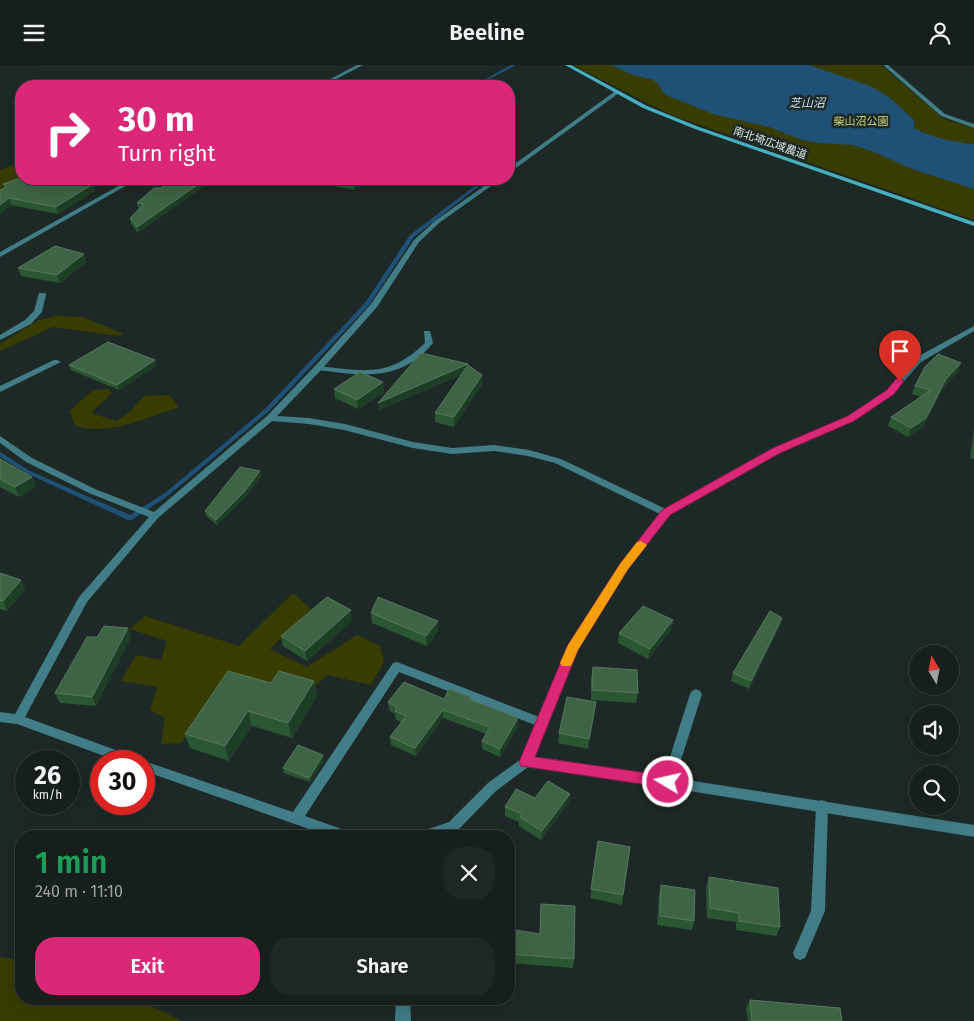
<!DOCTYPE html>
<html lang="en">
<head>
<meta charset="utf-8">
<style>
	body { margin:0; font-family:"Fira Sans","Noto Sans JP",sans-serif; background:#1f2725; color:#f1f3f6; height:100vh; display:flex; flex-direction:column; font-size:19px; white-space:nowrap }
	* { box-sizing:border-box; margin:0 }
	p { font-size:16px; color:#9ea2a3 }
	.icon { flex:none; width:28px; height:28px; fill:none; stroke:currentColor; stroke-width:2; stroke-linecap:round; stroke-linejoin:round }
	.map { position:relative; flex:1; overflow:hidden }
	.details { position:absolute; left:15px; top:765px; width:500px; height:175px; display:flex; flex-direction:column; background:#161f1c; border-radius:20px; box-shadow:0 5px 20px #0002,0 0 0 1px #353d3b }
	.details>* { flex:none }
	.hud { position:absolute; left:15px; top:15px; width:500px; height:105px; border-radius:20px; box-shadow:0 5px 20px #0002,0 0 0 1px #353d3b; background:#db2777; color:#fff; overflow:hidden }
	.needle { width:32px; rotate:350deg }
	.controls { position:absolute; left:909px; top:580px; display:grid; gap:10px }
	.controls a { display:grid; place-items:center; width:50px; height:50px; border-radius:50%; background:#161f1c; box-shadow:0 5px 20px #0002,0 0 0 1px #353d3b; font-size:25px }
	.speed { position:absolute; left:15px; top:685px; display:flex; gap:10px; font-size:25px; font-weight:700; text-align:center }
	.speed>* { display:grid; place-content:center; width:65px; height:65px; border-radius:50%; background:#161f1c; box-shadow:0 5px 20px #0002,0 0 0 1px #353d3b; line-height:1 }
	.speed small { font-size:12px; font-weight:400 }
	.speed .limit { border:8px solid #d22; background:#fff; color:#111 }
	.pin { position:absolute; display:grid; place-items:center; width:42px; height:42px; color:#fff; margin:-51px -21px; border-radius:50% 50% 50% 0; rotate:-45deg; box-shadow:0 0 5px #0007 }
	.pin .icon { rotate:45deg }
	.me { position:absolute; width:55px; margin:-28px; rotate:279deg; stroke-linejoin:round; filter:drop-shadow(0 0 4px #0008) }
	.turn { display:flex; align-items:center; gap:18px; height:105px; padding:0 20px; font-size:22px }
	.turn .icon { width:65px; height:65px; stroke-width:2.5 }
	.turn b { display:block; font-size:35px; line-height:42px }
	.round { display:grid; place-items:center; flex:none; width:52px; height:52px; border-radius:20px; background:#1f2725 }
	.summary { display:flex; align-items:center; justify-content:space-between; height:85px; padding:0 20px }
	h1 { font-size:30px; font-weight:600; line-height:38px; color:#1e9e55 }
	.primary-button { display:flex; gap:10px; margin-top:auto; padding:10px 20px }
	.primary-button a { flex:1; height:58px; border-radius:20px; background:#db2777; color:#fff; font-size:20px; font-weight:600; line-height:58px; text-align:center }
	.primary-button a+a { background:#1f2725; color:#f1f3f6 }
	header { display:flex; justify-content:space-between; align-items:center; height:65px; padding:0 20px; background:#161f1c; font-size:22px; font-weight:600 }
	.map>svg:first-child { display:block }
	.green { fill:#383c00 }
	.water { fill:#1f5176 }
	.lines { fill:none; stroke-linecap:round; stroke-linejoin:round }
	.stream { fill:#1f5176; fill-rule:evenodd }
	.lane { fill:#417c87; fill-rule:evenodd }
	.street { fill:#417c87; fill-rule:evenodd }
	.secondary { fill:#48adbf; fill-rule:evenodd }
	.wall { fill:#2b5632 }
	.shaded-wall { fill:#1e3d25 }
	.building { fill:#3e6445; stroke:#56785d }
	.route { fill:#db2777; stroke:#8e194d }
	.slow { fill:#f59e0b }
	.labels { text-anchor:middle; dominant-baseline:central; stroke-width:5; stroke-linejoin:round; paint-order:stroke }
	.far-park-label { font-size:11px; fill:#cad47d; stroke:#1d2926 }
	.far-street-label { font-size:11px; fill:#d9e1df; stroke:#1d2926 }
	.far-water-label { font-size:12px; font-style:italic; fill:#c2dff6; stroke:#1d2926 }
</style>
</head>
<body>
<header><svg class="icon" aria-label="menu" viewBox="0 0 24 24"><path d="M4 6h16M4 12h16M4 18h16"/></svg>Beeline<svg class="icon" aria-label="person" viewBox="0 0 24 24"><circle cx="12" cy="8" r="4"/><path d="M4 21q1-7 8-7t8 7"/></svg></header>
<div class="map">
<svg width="974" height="956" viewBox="0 0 974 956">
	<rect width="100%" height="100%" fill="#1d2926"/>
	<path class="green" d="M573,0h308l63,54 30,9v92l-303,-105z
		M21,97v17l-21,11v-20z
		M56,251l27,1 41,17 -6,2 -65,-9 -53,24v-7l39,-24z
		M108,324l4,4 -21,20 25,8 14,-9 14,-16 26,-1 9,12c-34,11 -68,29 -104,19l-5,-15 23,-21z
		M293,528l18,16 -41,40 37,18 50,-32 23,11 4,16 -13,23 -44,-10 -14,13 -38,-6 -21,5 -25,-6 -48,62 -20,1 4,-26 -15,-8 8,-23 -37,-6 15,-26 25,5 6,-19 -37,-12 15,-13 94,30z
		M0,892l21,4v38h115l46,22h-182z"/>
	<path class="water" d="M611,0h198l61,21 19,11 25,23v8c19,10 39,14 60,16v45l-62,-20 -38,-17 -21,-7 -34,-2 -17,-3 -33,-13 -56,-13 -47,-19 -5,-5 -2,-6 -6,-4 -20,-5z"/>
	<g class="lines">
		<path class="stream" d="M511,0h5l-39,21h-4z
			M484,114h4l-74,58 -45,68 -100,106 -100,84 -37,25h-4l-102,-47 -26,-16v-5l30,19 100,44 35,-22 100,-84 100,-106 45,-68z"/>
		<path class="lane" d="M39,228h6l1,2 -4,17 -11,12 -31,16v-5l25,-15 9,-9z
			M424,266h6l3,12c-32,39 -70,33 -115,27l-4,-2 4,-2c46,5 71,12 107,-23z
			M54,295h3l4,2 -61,30v-6z
			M696,624l4,2 2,3 -28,88 -2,4 -4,1 -4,-1 -2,-4 28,-88 2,-3z
			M822,735l5,2 1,4 -3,105 -20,47 -5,2 -5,-2 -2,-5 18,-42 5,-105 1,-4z"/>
		<path class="street" d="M357,0h6l-40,21h-6z
			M883,0h5l57,49 29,10v4l-33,-12z
			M614,27l5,1 -110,80v-5z
			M131,114h7l-138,78v-5z
			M494,114h7l-62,44 -20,19 -42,65 -56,63 -44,46 32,2 36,6 68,18 39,6 42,-3 35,5 32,9 105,50 108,-60 74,-33 39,-26 28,-32 59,-32v5l-53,31 -28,32 -39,26 -74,33 -111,62 -41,55 -51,80 -43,107 19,2 421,66v12l-421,-68 -25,-2 -32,24 -38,39 -17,6h-22l1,-4 29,-10 39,-39 33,-24 14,-34 -136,-53 -94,144 45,16 1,4h-22l-185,-65 -1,-10h1l149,51 100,-149 4,-1 142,55 29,-71 52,-82 40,-50 -105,-51 -27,-7 -34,-5 -42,3 -39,-6 -69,-18 -35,-6 -37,-3 -114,97 -71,84 -62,115 110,40 2,4h-19l-101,-37 -17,-2v-10l15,2 64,-117 70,-80 -60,-24 -63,-31 -26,-19v-7l32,22 63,31 59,23 113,-96 48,-50 56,-62 43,-64 21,-19z
			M396,934h14l1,22h-16z"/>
		<path class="secondary" d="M565,0h6l76,41 52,21 275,95v4l-279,-97 -52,-21z"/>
	</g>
	<path class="wall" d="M47,114h50l1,3 -5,3 2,6 -37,23 -47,-9 -11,9v-24l4,-2 -1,-4 41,-4z
		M300,114h69l-15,11z
		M154,123l-16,45 -7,-9 -1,-6 10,-9h-2l-1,-6z
		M87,197l-27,21 -39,-7 -3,-8z
		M961,298l-3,9 -15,16 -20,39 -15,10 -20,-11 3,-9 30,-20 -9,-3 3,-8z
		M69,300h88l-38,25 -48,-20z
		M468,300l14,19 -28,43 -19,-5v-9l26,-38 -82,35z
		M383,317l1,10 -26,17 -23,-11 -1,-9z
		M974,364v30l-4,-1z
		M0,394l32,18 4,9 -17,11 -19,-10z
		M260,406l1,5 -15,20 -29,29 -11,-9 -1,-5z
		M0,508l21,7 4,10 -18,21 -7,-2z
		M371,548l67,18 -11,15 -55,-23z
		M782,553l-2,8 -31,63 -18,-8 2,-8z
		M673,555l-2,10 -23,29 -30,-16 1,-10z
		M352,556l-45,40 -24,-15 -2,-10z
		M128,563l3,9 -35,69 -36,-3 -5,-10 42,-56z
		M593,602l45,26 -2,10 -45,-3v-23z
		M314,616l3,15 -25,42 -40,-12 -23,35 -39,-13 -5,-14 86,-51z
		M444,634l27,1 47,18v9l-18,30 -18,-8v-8l4,-7 -43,-16 -27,38 -25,-11 -1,-8 11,-15 -5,-2 -1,-6 -6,-4 -1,-8z
		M595,647l-7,37 -30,-6 1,-10z
		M323,690l1,5 -14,22 -26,-9 -1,-5z
		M535,733l34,4 -28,38 -22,-14v-4l-14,-6v-9z
		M598,776l25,54 -1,10 -32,-7z
		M709,812l71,50 -4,9 -40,-6v-8l-29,-4 -1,-31z
		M661,820l33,36 -2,9 -35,-5 2,-31z
		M509,864l65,30 -1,9 -64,-5v2z
		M750,935l92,21h-94l-2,-13z"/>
	<path class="shaded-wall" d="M90,114h7l1,3 -5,3 2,6 -37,23 -2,-7 26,-24z
		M206,114h9l-77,54 -1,-6z
		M361,114h8l-15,11v-6z
		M9,133l2,7 -11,9v-9z
		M84,189l3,8 -27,21 -3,-8z
		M155,295l2,5 -38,25 -2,-5z
		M961,298l-3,9 -15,16 -20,39 -15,10 3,-9 35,-49z
		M468,299v8l-89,38 -1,-7z
		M482,310v9l-28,43v-10z
		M383,317l1,10 -26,17 -1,-9z
		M260,406l1,5 -15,20 -29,29 -1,-5z
		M32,412l4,9 -17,11 -4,-10z
		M21,515l4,10 -18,21 -4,-10z
		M351,545l1,11 -45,40 -2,-10z
		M782,553l-2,8 -31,63 2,-8z
		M673,555l-2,10 -23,29 2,-10z
		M438,556v10l-11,15 -1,-10z
		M128,563l3,9 -35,69 -4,-9z
		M314,616l3,15 -25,42 -4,-15z
		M596,637l-1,10 -7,37 1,-10z
		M443,645v8l-27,38 -1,-8z
		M248,646l4,15 -23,35 -4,-15z
		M518,653v9l-18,30v-8z
		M323,690l1,5 -14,22 -1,-4z
		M570,729l-1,8 -28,38 1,-9z"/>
	<path class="building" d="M372,15l22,6h-35z
		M21,113l20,1 3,1 3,-1h43l-8,4 11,1 -37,23 -47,-9 -9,7v-15l7,-3 -4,-3z
		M171,114h35l-69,48 -7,-9 14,-14 -7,-1 17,-15h7z
		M327,114h34l-7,5z
		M55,181l29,8 -27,21 -39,-7z
		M108,277l47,18 -38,25 -48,-20z
		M421,288l47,11 -90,39z
		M938,289l23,9 -15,16 -20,39 -15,10 -20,-11 40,-27 -16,-4 10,-19z
		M468,300l14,10 -28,42 -19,-4z
		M360,307l23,10 -26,18 -23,-11z
		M0,394l32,18 -17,10 -15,-8z
		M240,402l20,4 -15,20 -29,29 -11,-9z
		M0,508l21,7 -18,21 -3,-1z
		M327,532l24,13 -46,41 -24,-15z
		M378,532l60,24 -12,15 -55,-23z
		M643,541l30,14 -23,29 -31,-16z
		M770,546l12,7 -31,63 -18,-8z
		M104,561l24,2 -36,69 -37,-4 32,-56h10z
		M593,602l44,3 1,23 -46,-3z
		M228,606l43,12 8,-12 35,10 -26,42 -40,-12 -23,35 -40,-12z
		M404,617l40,17 5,-10 22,8 -2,2 49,19 -18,31 -18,-8 8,-14 -47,-17 -28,38 -25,-11 16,-21 -11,-5 2,-3 -9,-6z
		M567,632l29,5 -7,37 -30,-6z
		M298,680l25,10 -14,23 -26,-10z
		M548,716l22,13 -28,37 -22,-14 2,-3 -17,-7 11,-18 19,9z
		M598,776l32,6 -7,48 -32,-6z
		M709,812l69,11 2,39 -41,-6v-8l-29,-5z
		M661,820l34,5 -1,31 -34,-5z
		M541,839l34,2 -1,53 -65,-5v4v-29l31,5z
		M750,935l90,8 2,13h-90z"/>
	<path class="route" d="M900,313l4,3 -10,13 -40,27 -74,32 -110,62 -42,54 -50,81 -43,107 133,19 5,1 2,5 -2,4 -5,2 -147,-22 -2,-4 49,-117 52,-81 42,-54 111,-62 75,-32 39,-26 9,-11z"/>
	<path class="slow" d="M641,476l6,4 -19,24 -50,81 -7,16h-9l-2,-3 8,-18 52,-81 17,-22z"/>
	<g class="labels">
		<g class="far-park-label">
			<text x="861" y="56">柴山沼公園</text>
		</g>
		<g class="far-street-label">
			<text transform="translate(770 78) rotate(19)">南北埼広域農道</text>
		</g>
		<g class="far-water-label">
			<text x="807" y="38">芝山沼</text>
		</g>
	</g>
</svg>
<div class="controls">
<a><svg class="needle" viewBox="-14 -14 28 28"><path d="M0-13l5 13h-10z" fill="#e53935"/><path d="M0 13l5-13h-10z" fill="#9ea2a3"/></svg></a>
<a><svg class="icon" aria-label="sound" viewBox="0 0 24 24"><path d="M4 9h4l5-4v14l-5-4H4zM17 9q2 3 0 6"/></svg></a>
<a><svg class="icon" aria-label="search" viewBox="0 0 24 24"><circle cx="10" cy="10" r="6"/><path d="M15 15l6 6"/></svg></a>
</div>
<div class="speed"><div>26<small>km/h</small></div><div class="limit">30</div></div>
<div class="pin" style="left:900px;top:316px;background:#d93025"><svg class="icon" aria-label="arrive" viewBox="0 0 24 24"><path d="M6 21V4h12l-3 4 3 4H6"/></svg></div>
<svg class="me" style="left:668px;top:717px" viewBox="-20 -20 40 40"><circle r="17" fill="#db2777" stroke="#fff" stroke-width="3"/><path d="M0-11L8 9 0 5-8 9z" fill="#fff"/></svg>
<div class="hud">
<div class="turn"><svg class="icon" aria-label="right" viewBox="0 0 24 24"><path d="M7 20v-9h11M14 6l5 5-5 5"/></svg><div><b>30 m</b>Turn right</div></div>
</div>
<section class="details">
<div class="summary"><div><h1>1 min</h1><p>240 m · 11:10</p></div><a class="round"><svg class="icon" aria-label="close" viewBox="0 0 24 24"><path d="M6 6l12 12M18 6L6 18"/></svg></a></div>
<div class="primary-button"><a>Exit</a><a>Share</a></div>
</section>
</div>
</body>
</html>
